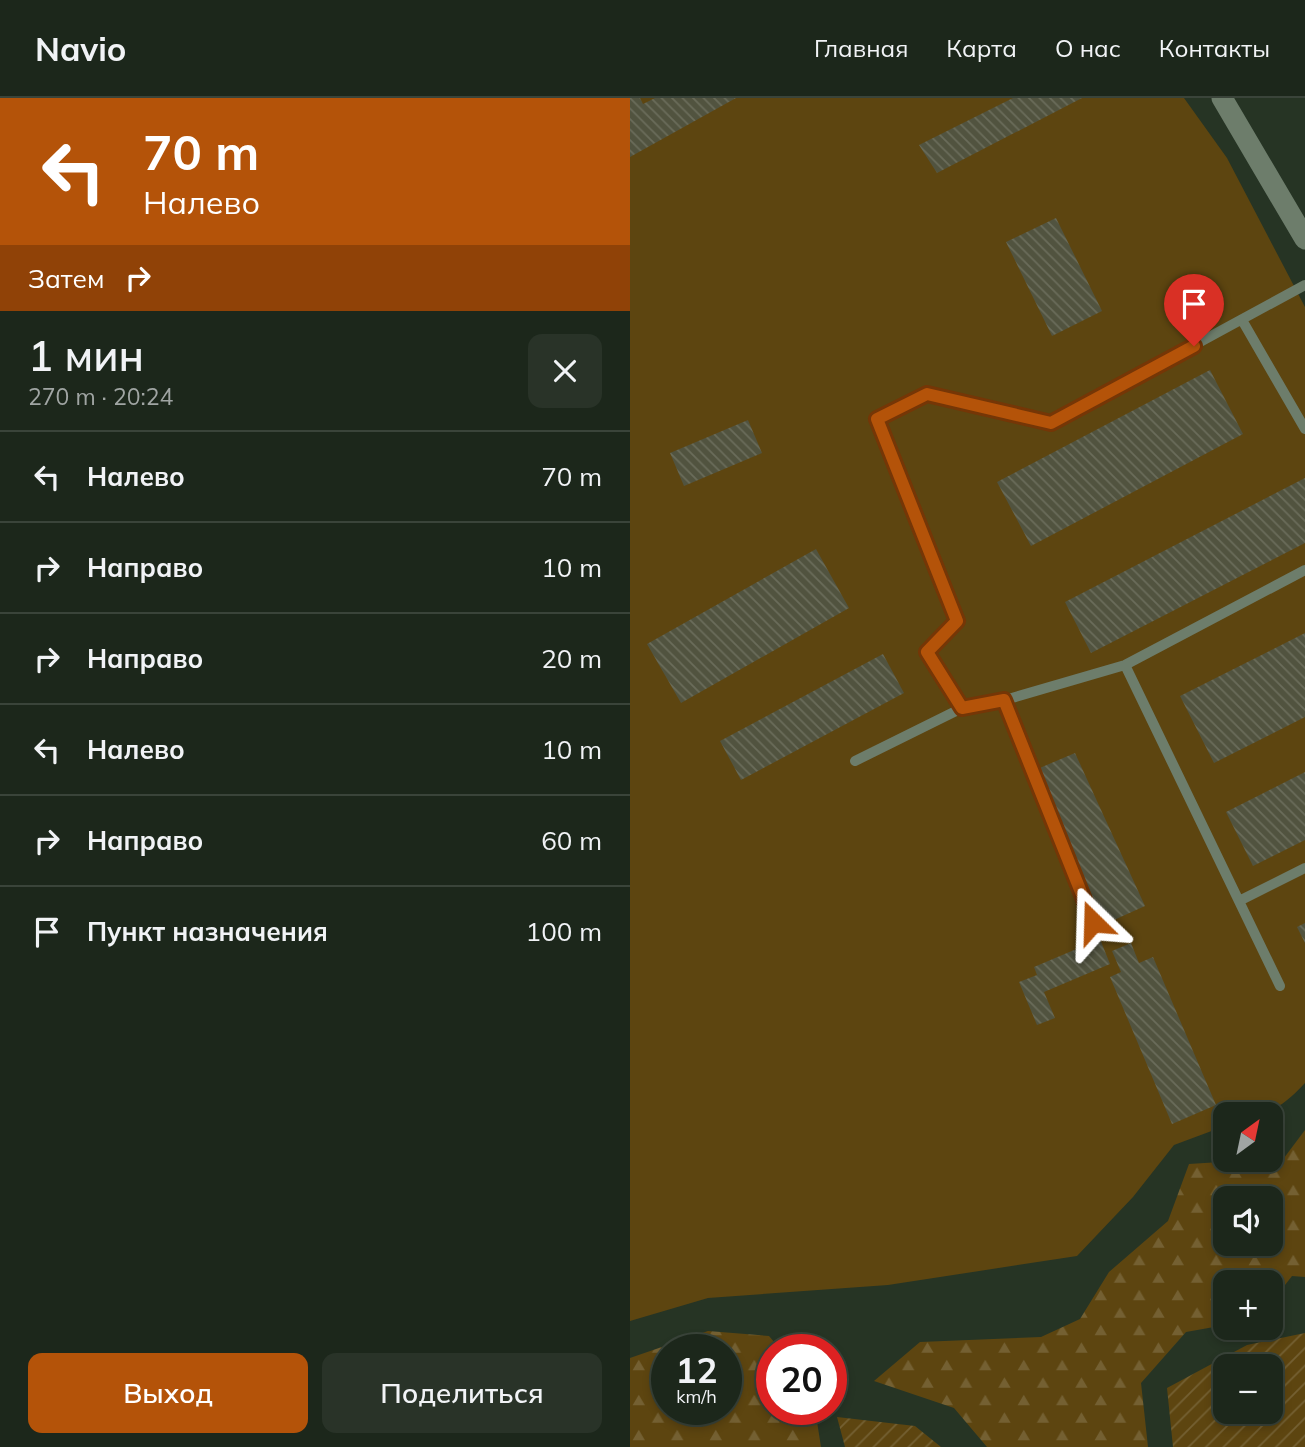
<!DOCTYPE html>
<html lang="ru">
<head>
<meta charset="utf-8">
<style>
	body { margin:0; font-family:Mulish,sans-serif; background:#293328; color:#f1f3f6; height:100vh; display:flex; flex-direction:column; font-size:26px; white-space:nowrap }
	* { box-sizing:border-box; margin:0 }
	p { font-size:23px; color:#a0a5a3 }
	.icon { flex:none; width:38px; height:38px; fill:none; stroke:currentColor; stroke-width:2; stroke-linecap:round; stroke-linejoin:round }
	.map { position:relative; flex:1; overflow:hidden }
	.panel { display:flex; flex-direction:column; background:#1c271b; width:630px }
	.panel>* { flex:none }
	.guide { background:#b45309; color:#fff; overflow:hidden }
	.needle { width:46px; rotate:33deg }
	.buttons { position:absolute; left:583px; top:1004px; display:grid; gap:14px }
	.buttons a { display:grid; place-items:center; width:70px; height:70px; border-radius:14px; background:#1c271b; box-shadow:0 4px 10px #0003,0 0 0 2px #3a443a; font-size:35px }
	.speed { position:absolute; left:21px; top:1236px; display:flex; gap:14px; font-size:35px; font-weight:700; text-align:center }
	.speed>* { display:grid; place-content:center; width:91px; height:91px; border-radius:50%; background:#1c271b; box-shadow:0 4px 10px #0003,0 0 0 2px #3a443a; line-height:1 }
	.speed small { font-size:18px; font-weight:400 }
	.speed .limit { border:10px solid #d22; background:#fff; color:#111 }
	.pin { position:absolute; display:grid; place-items:center; width:60px; height:60px; color:#fff; margin:-72px -30px; border-radius:50% 50% 50% 0; rotate:-45deg; box-shadow:0 0 7px #0007 }
	.pin .icon { rotate:45deg }
	.me { position:absolute; width:77px; margin:-38px; rotate:338deg; stroke-linejoin:round; filter:drop-shadow(0 0 5px #0008) }
	.turn { display:flex; align-items:center; gap:24px; height:147px; padding:0 28px; font-size:32px }
	.turn .icon { width:91px; height:91px; stroke-width:2.5 }
	.turn b { display:block; font-size:49px; line-height:60px }
	.then { display:flex; align-items:center; height:66px; padding:0 28px; background:#0003; gap:14px; font-size:26px }
	.round { display:grid; place-items:center; flex:none; width:74px; height:74px; border-radius:14px; background:#293328 }
	.summary { display:flex; align-items:center; justify-content:space-between; height:119px; padding:0 28px }
	h1 { font-size:42px; font-weight:600; line-height:52px }
	.cta { display:flex; gap:14px; margin-top:auto; padding:14px 28px }
	.cta a { flex:1; height:80px; border-radius:14px; background:#b45309; color:#fff; font-size:28px; font-weight:600; line-height:80px; text-align:center }
	.cta a+a { background:#293328; color:#f1f3f6 }
	ul { padding:0; list-style:none }
	li { display:flex; align-items:center; gap:21px; height:91px; padding:0 28px; border-top:2px solid #3a443a }
	li div { flex:1 }
	li b { display:block; font-size:26px }
	li em { font-style:normal }
	header { display:flex; align-items:center; gap:42px; box-sizing:border-box; height:98px; padding:0 35px; background:#1c271b; border-bottom:2px solid #3a443a }
	header strong { font-size:33px }
	nav { display:flex; gap:38px; margin-inline-start:auto; font-size:24px }
	main { display:flex; flex:1; min-height:0 }
	.map>svg:first-child { display:block }
	.forest { fill:url(#forest-firs); fill-rule:evenodd }
	.garden { fill:url(#garden-furrows); fill-rule:evenodd }
	.pitch { fill:#5d4510 }
	.building { fill:url(#building-back-hatch) }
	.lines { fill:none; stroke-linecap:round; stroke-linejoin:round }
	.lane { stroke:#6d7d6b; stroke-width:10 }
	.street { stroke:#6d7d6b; stroke-width:21 }
	.route-casing { stroke:#753606; stroke-width:18 }
	.route { stroke:#b45309; stroke-width:12 }
</style>
</head>
<body>
<header>
<strong>Navio</strong>
<nav><a>Главная</a><a>Карта</a><a>О нас</a><a>Контакты</a></nav>
</header>
<main>
<section class="panel">
<div class="guide">
<div class="turn"><svg class="icon" aria-label="left" viewBox="0 0 24 24"><path d="M17 20v-9H6M10 6l-5 5 5 5"/></svg><div><b>70 m</b>Налево</div></div>
<div class="then">Затем<svg class="icon" aria-label="right" viewBox="0 0 24 24"><path d="M7 20v-9h11M14 6l5 5-5 5"/></svg></div>
</div>
<div class="summary"><div><h1>1 мин</h1><p>270 m · 20:24</p></div><a class="round"><svg class="icon" aria-label="close" viewBox="0 0 24 24"><path d="M6 6l12 12M18 6L6 18"/></svg></a></div>
<ul>
<li><svg class="icon" aria-label="left" viewBox="0 0 24 24"><path d="M17 20v-9H6M10 6l-5 5 5 5"/></svg><div><b>Налево</b></div><em>70 m</em></li>
<li><svg class="icon" aria-label="right" viewBox="0 0 24 24"><path d="M7 20v-9h11M14 6l5 5-5 5"/></svg><div><b>Направо</b></div><em>10 m</em></li>
<li><svg class="icon" aria-label="right" viewBox="0 0 24 24"><path d="M7 20v-9h11M14 6l5 5-5 5"/></svg><div><b>Направо</b></div><em>20 m</em></li>
<li><svg class="icon" aria-label="left" viewBox="0 0 24 24"><path d="M17 20v-9H6M10 6l-5 5 5 5"/></svg><div><b>Налево</b></div><em>10 m</em></li>
<li><svg class="icon" aria-label="right" viewBox="0 0 24 24"><path d="M7 20v-9h11M14 6l5 5-5 5"/></svg><div><b>Направо</b></div><em>60 m</em></li>
<li><svg class="icon" aria-label="arrive" viewBox="0 0 24 24"><path d="M6 21V4h12l-3 4 3 4H6"/></svg><div><b>Пункт назначения</b></div><em>100 m</em></li>
</ul>
<div class="cta"><a>Выход</a><a>Поделиться</a></div>
</section>
<div class="map">
<svg width="675" height="1349" viewBox="0 0 675 1349">
	<defs>
		<pattern id="forest-firs" width="22" height="20" patternUnits="userSpaceOnUse" patternTransform="scale(1.75)"><rect width="22" height="20" fill="#5d4510"/><path d="M5 1l3.5 6h-7zM16 11l3.5 6h-7z" fill="#746032"/></pattern>
		<pattern id="garden-furrows" width="10" height="10" patternUnits="userSpaceOnUse" patternTransform="scale(1.75)"><rect width="10" height="10" fill="#5d4510"/><path d="M-1 1l2-2M0 10L10 0M9 11l2-2" fill="none" stroke="#746032"/></pattern>
		<pattern id="building-back-hatch" width="6" height="6" patternUnits="userSpaceOnUse" patternTransform="scale(1.75)"><rect width="6" height="6" fill="#51533f"/><path d="M-1 5l2 2M0 0l6 6M5-1l2 2" fill="none" stroke="#6a6c5a"/></pattern>
	</defs>
	<rect width="100%" height="100%" fill="#263424"/>
	<path class="forest" d="M675,1032v147l-13,-1 -21,27 -1,-20h-45v42l-39,7 -45,51 7,64h-161l-33,-39 -80,-27 46,-39 121,-5 39,-18 29,-47 59,-51 21,-57 95,-6zM595,1101h45v45h-45z
		M78,1233l61,5 11,13h-8v60h43l6,38h-191v-89zM37,1251h59v60h-59z"/>
	<path class="garden" d="M675,1235v114h-132l-6,-59 80,-43zM595,1269h45v45h-45z
		M207,1319l78,9 26,21h-96z"/>
	<path class="pitch" d="M0,0h554l43,60 78,149v776c-28,30 -39,32 -80,32v11l-51,19 -41,52 -56,59 -189,29 -180,13 -78,23z"/>
	<path class="building" d="M0,0h10l3,6 12,-6h81l-106,59z
		M383,0h69l-145,75 -18,-28z
		M426,120l46,93 -50,25 -46,-94z
		M580,272l33,64 -212,112 -34,-64z
		M118,322l14,33 -78,33 -14,-33z
		M675,380v65l-214,110 -26,-51z
		M186,451l33,59 -168,95 -34,-59z
		M675,535v84l-91,46 -34,-67z
		M253,556l21,39 -163,87 -21,-39z
		M445,655l70,153 -40,18 -70,-154z
		M675,674v68l-52,26 -27,-54z
		M675,825v20l-8,-16z
		M470,841l10,25 -66,28 11,26 -18,7 -18,-43 18,-7 -3,-8z
		M501,845l8,20 14,-6 63,148 -44,19 -62,-147 11,-5 -9,-21z"/>
	<g class="lines">
		<path class="lane" d="M612,222l63,109
			M495,567l155,321
			M375,602l120,-35 180,-95
			M225,663l107,-53
			M609,803l66,-33
			M463,824l-88,-222 -43,8 -35,-57 30,-31 -80,-201 50,-25 124,29 254,-138"/>
		<path class="street" d="M592,0l83,141"/>
	</g>
	<g class="lines">
		<g class="route-casing">
			<path id="route" d="M463,824l-89,-222 -42,8 -35,-56 30,-31 -80,-202 50,-25 124,29 143,-77"/>
		</g>
		<use href="#route" class="route"/>
	</g>
</svg>
<div class="buttons">
<a><svg class="needle" viewBox="-14 -14 28 28"><path d="M0-13l5 13h-10z" fill="#e53935"/><path d="M0 13l5-13h-10z" fill="#a0a5a3"/></svg></a>
<a><svg class="icon" aria-label="sound" viewBox="0 0 24 24"><path d="M4 9h4l5-4v14l-5-4H4zM17 9q2 3 0 6"/></svg></a>
<a>+</a>
<a>−</a>
</div>
<div class="speed"><div>12<small>km/h</small></div><div class="limit">20</div></div>
<div class="pin" style="left:564px;top:248px;background:#d93025"><svg class="icon" aria-label="arrive" viewBox="0 0 24 24"><path d="M6 21V4h12l-3 4 3 4H6"/></svg></div>
<svg class="me" style="left:463px;top:824px" viewBox="-20 -20 40 40"><path d="M0-17L14 15 0 8-14 15z" fill="#b45309" stroke="#fff" stroke-width="4"/></svg>
</div>
</main>
</body>
</html>
